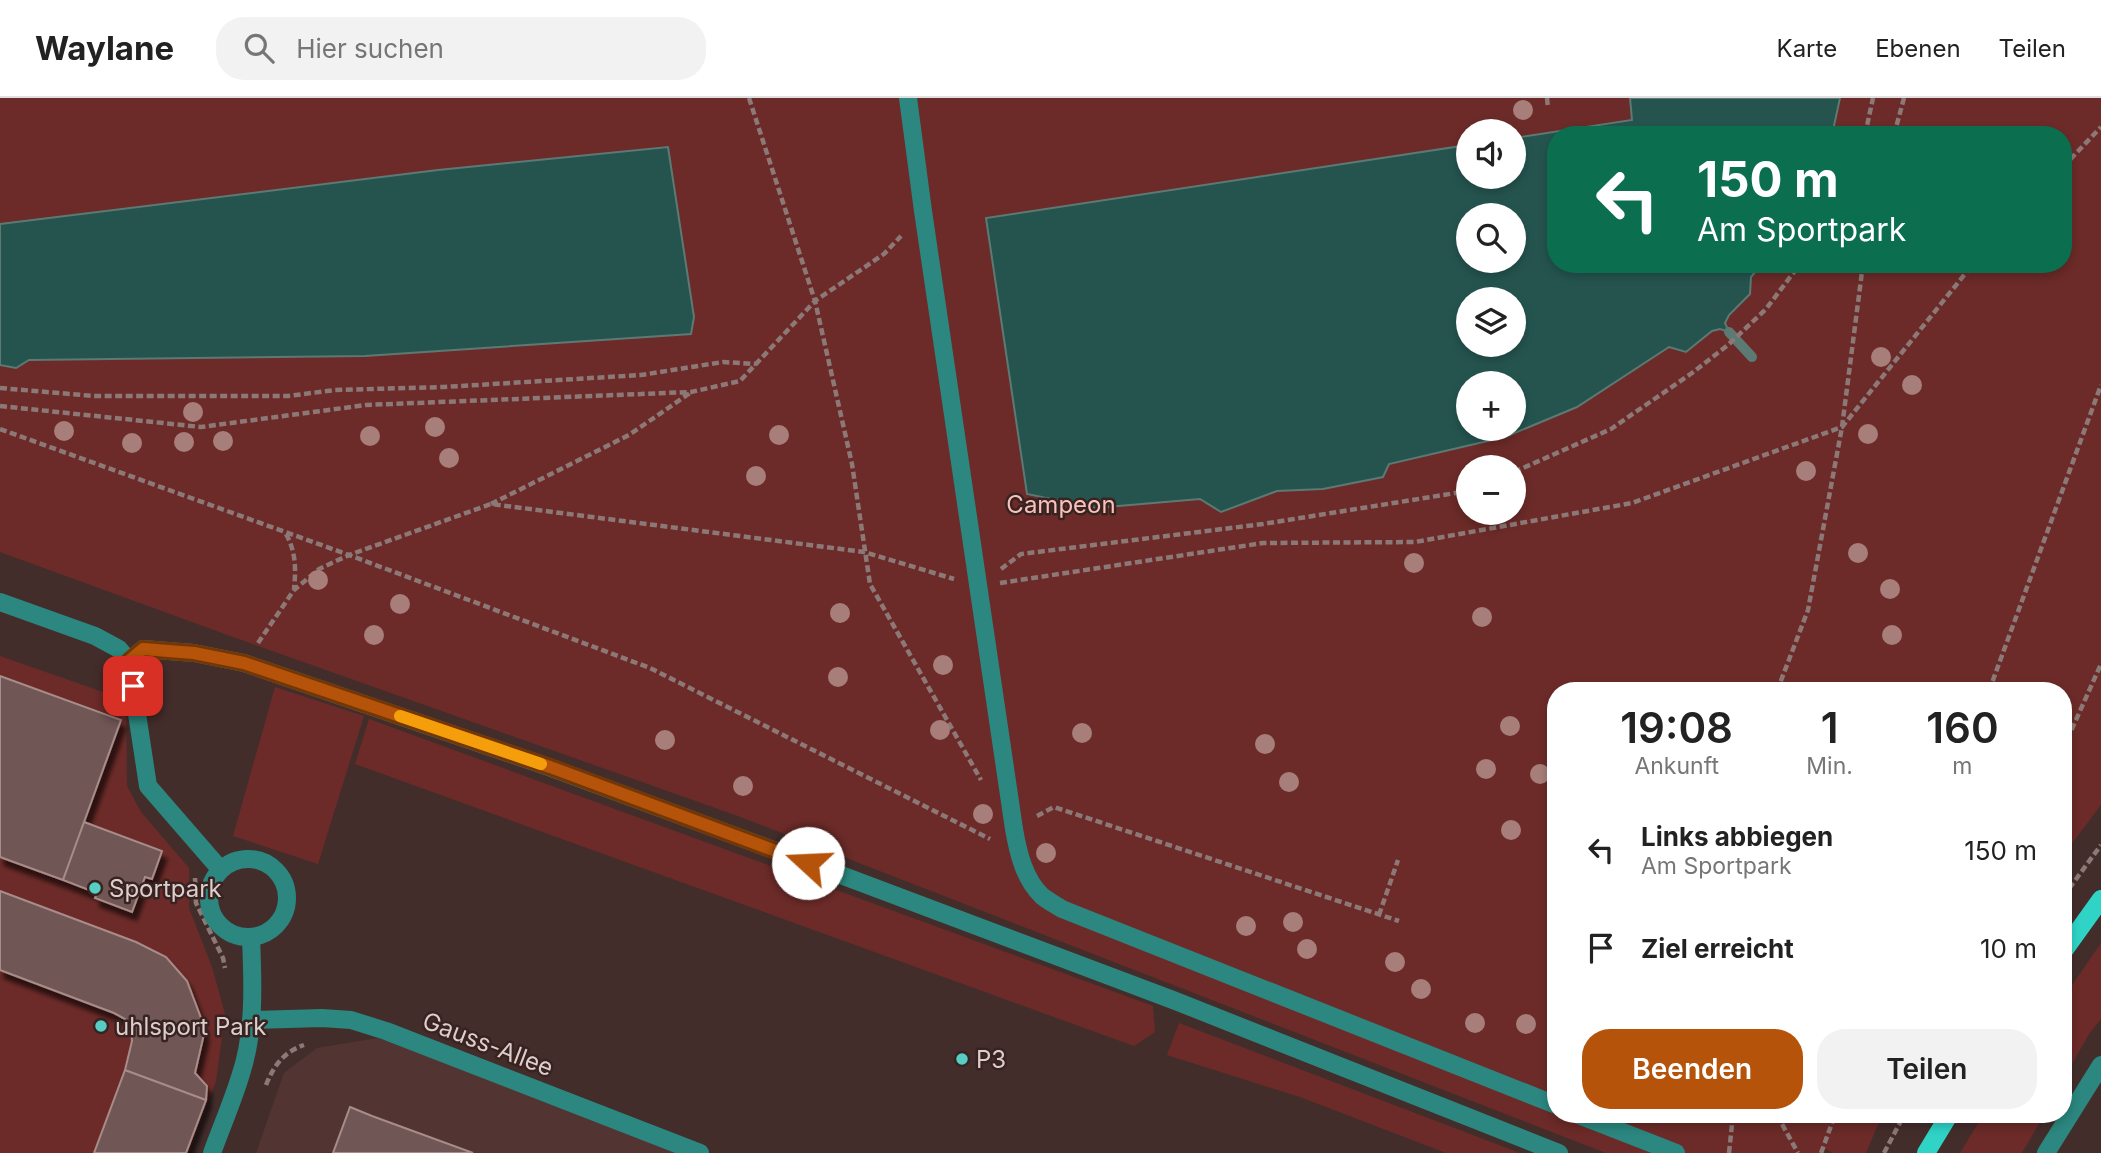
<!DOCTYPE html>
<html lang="de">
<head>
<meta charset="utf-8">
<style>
	body { margin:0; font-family:Inter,sans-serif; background:#f2f2f2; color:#222; height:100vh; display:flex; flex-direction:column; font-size:26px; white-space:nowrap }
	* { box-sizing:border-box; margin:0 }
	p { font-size:23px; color:#767676 }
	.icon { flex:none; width:38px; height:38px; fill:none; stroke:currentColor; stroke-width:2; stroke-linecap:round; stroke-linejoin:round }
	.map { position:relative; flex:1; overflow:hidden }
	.sheet { position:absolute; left:1547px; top:584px; width:525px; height:441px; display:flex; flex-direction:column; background:#fff; border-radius:28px; box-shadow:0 4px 10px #0003 }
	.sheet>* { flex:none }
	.banner { position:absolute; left:1547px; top:28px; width:525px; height:147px; border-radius:28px; box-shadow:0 4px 10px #0003; background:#0b6e4f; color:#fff; overflow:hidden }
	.fabs { position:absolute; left:1456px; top:21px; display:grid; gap:14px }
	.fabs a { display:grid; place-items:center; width:70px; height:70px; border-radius:50%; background:#fff; box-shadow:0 4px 10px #0003; font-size:35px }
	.pin { position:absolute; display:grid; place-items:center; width:60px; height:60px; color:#fff; margin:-30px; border-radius:14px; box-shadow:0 4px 10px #0006 }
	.me { position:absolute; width:77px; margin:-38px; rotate:290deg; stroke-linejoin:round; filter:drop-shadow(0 0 5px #0008) }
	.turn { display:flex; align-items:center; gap:24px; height:147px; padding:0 35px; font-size:32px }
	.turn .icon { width:91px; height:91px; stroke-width:2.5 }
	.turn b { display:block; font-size:49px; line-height:60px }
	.eta { display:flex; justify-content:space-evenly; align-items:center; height:119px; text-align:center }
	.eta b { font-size:42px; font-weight:600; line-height:49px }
	.button { display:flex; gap:14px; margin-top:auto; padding:14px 35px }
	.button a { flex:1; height:80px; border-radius:28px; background:#b45309; color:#fff; font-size:28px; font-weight:600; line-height:80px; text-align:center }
	.button a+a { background:#f2f2f2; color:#222 }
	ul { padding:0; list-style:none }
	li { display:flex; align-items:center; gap:21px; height:98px; padding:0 35px }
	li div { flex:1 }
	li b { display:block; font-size:26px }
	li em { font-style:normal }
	header { display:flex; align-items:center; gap:42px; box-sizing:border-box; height:98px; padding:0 35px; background:#fff; border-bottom:2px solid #e0e0e0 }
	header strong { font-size:33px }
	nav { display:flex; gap:38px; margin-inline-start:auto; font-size:24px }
	.search { width:490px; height:63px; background:#f2f2f2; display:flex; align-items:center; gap:18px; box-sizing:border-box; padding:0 24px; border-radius:28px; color:#767676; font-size:26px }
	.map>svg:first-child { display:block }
	.built { fill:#523532 }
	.green { fill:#6c2b28; fill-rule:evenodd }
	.water { fill:#25544f; stroke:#5c7974; stroke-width:2; fill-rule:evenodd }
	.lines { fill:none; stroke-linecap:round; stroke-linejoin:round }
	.stream { stroke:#5c7974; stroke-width:10 }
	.building { fill:#6f5754; stroke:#a78c89; stroke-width:2; filter:url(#shadow) }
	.path { stroke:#8c7977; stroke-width:4.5; stroke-dasharray:7 3.5; stroke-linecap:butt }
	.minor { stroke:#2b877f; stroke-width:18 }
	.major { stroke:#2fd4c7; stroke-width:18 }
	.tree { fill:#a77e7a }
	.route-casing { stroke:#753606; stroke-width:18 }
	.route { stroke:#b45309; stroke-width:12 }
	.slow { stroke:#f59e0b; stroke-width:12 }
	.poi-dot { fill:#56cec3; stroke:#382321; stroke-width:2.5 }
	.labels { text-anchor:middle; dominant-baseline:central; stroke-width:5; stroke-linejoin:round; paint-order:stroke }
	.park-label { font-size:24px; fill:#f8c1bb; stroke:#382321 }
	.poi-label { font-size:24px; fill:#dccecc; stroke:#382321; text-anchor:start }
	.street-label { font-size:24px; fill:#dccecc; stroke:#382321 }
</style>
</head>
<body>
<header>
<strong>Waylane</strong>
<div class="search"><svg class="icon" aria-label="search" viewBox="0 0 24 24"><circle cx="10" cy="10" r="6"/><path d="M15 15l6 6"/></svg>Hier suchen</div>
<nav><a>Karte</a><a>Ebenen</a><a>Teilen</a></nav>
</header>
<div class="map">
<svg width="2101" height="1055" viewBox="0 0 2101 1055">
	<defs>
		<filter id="shadow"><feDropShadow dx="4.5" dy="8" stdDeviation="2" flood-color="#0009"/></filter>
	</defs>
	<rect width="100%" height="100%" fill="#432d2b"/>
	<path class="built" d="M378,940l162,60 136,55h-420l28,-80 33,-25z"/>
	<path class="green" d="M0,0h2101v707l-38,50v-164h-507v424h326l-16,38h-34l-6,-4 -2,4h-218l-868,-337 -505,-179 -233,-85zM1468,33h46v46h-46zM1556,37h507v129h-507zM1468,117h46v46h-46zM1468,201h46v46h-46zM1468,285h46v46h-46zM1468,369h46v46h-46z
		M0,558l126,44 1,86 14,26 48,56v40l23,59 13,47 -9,67 -27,72h-189z
		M275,589l89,29 -46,148 -85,-28z
		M369,621l784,287 2,26 -21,14 -779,-282z
		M2101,845v76l-12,15 -26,46v-82z
		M1179,925l341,130h-74l-146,-56 -133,-42z
		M1983,1017h61l-22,38h-62z"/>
	<path class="water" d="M1630,0h210l-8,37h-276v129h206l-11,13 -1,17 -21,21 -4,8 4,9 -9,-3 -8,2 -26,21 -17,-5 -92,60 -72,30 -116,27 -6,13 -60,12 -46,2 -56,21 -21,-13 -105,9 -68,-14 -41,-276 482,-73v32h46v-39l118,-18zM1468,117h46v46h-46zM1468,201h46v46h-46zM1468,285h46v46h-46z
		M668,49l26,170 -3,17 -326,22 -336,4 -13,8 -16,-3v-141l438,-54z"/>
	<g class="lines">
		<path class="stream" d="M1729,234l23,25"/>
	</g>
	<path class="building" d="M0,578l121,44 -58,160 -63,-23z
		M84,724l78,29 -10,28 -7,-2 -13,35 -37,-14 2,-5 -34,-13z
		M0,793l136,51 30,15 21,24 14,37 3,16 -9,39 12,13 -1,14 -81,-30 7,-29 -1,-12 -6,-10 -11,-6 -114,-43z
		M125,972l81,30 -20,53h-92z
		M350,1009l22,9 101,37h-140z"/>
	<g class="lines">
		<path class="path" d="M749,0l66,203 37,163 18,120 111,196
			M1547,0l1,10
			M1865,37l8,-37
			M1894,37l10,-37
			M2063,69l38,-40
			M0,290l94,8h194l47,-6 109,-3 197,-12 82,-13 33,2
			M0,308l201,21 165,-22 325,-13 49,-11 75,-80 69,-47 17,-18
			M0,331l349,126 301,113 340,171
			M1514,374l97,-43 81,-56 36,-28 38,-36 34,-45
			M491,406l138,-69 61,-42
			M286,436c10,18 10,35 8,55
			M1001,471l20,-15 242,-30 205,-33
			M1000,485l263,-40 152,-1 217,-39 210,-76 131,-163
			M258,545l36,-53 25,-21 30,-14 142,-51 373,48 90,27
			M1777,593l31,-81 34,-183 21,-163
			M1989,593l112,-306
			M2063,651l38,-85
			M1037,718l17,-9 345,114
			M195,780l1,25 27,55 2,10
			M2063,799l38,-52
			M1379,817l19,-55
			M266,987c8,-20 18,-33 38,-40
			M1777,1017l21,38
			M1729,1055l4,-38
			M1821,1055l14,-38
			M1884,1055l20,-38"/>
		<path class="minor" d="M908,0l15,113 91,618c4,23 10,50 28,67 6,5 14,9 20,13l494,196
			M0,504l95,34 24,13 10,12 19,125 72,83
			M129,563l14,-12 51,4 50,10 305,104 284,105 340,128 386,153
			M209 800a39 39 0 1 1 78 0a39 39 0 1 1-78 0Z
			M251,922l71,-2 29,2 35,11 314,122
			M1579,1017l97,38
			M212,1055c9,-25 20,-50 28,-76 15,-43 13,-94 11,-139
			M2046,1055l55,-88"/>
		<path class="major" d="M2063,854l38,-53
			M1926,1055l23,-38"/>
	</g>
	<g class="tree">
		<circle cx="1523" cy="12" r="10"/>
		<circle cx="1881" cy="259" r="10"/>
		<circle cx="1912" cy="287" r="10"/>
		<circle cx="193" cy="314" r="10"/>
		<circle cx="435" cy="329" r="10"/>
		<circle cx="64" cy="333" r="10"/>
		<circle cx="1868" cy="336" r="10"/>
		<circle cx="779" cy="337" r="10"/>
		<circle cx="370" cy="338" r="10"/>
		<circle cx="223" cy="343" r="10"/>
		<circle cx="184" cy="344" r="10"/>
		<circle cx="132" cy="345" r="10"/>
		<circle cx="449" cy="360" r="10"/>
		<circle cx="1806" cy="373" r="10"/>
		<circle cx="756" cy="378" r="10"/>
		<circle cx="1858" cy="455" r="10"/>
		<circle cx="1414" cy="465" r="10"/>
		<circle cx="318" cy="482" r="10"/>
		<circle cx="1890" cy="491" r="10"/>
		<circle cx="400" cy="506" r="10"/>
		<circle cx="840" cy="515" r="10"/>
		<circle cx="1482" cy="519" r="10"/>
		<circle cx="374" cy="537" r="10"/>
		<circle cx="1892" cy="537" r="10"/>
		<circle cx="943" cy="567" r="10"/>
		<circle cx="838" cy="579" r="10"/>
		<circle cx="1510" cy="628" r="10"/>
		<circle cx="940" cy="632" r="10"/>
		<circle cx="1082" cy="635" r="10"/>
		<circle cx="665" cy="642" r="10"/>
		<circle cx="1265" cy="646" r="10"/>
		<circle cx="1486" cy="671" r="10"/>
		<circle cx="1540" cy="676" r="10"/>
		<circle cx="1289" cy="684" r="10"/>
		<circle cx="743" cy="688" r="10"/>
		<circle cx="983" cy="716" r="10"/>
		<circle cx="1511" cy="732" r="10"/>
		<circle cx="1046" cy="755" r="10"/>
		<circle cx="1293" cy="824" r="10"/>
		<circle cx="1246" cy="828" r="10"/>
		<circle cx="1307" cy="851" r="10"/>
		<circle cx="1395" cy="864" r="10"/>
		<circle cx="1421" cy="891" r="10"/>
		<circle cx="1475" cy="925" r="10"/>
		<circle cx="1526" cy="926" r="10"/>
	</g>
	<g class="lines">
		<g class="route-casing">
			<path id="route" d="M133,588l-4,-25 14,-12 51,4 50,10 306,104 258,96"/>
		</g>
		<use href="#route" class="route"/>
		<path class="slow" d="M400,618l141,48"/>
	</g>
	<g class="poi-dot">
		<circle cx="95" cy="790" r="7"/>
		<circle cx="101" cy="928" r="7"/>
		<circle cx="962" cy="961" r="7"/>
	</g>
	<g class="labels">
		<g class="park-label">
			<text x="1061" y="406">Campeon</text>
		</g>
		<g class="poi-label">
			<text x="109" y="790">Sportpark</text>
			<text x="115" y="928">uhlsport Park</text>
			<text x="976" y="961">P3</text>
		</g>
		<g class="street-label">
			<text transform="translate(488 946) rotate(21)">Gauss-Allee</text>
		</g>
	</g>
</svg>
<div class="fabs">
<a><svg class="icon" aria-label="sound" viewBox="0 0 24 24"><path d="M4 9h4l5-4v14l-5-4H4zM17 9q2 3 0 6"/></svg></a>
<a><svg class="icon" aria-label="search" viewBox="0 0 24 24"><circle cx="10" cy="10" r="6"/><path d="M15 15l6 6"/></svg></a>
<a><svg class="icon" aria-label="layers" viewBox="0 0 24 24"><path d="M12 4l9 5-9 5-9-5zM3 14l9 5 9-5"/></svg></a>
<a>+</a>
<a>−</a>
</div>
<div class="pin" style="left:133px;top:588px;background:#d93025"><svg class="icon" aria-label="arrive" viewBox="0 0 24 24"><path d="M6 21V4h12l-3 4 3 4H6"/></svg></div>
<svg class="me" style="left:808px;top:765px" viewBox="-20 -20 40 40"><circle r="19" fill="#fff"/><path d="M0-13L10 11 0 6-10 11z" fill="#b45309"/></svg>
<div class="banner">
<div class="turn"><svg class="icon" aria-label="left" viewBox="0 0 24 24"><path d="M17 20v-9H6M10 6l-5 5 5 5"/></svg><div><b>150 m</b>Am Sportpark</div></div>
</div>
<section class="sheet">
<div class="eta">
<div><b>19:08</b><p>Ankunft</p></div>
<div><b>1</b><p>Min.</p></div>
<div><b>160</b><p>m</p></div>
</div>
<ul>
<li><svg class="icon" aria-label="left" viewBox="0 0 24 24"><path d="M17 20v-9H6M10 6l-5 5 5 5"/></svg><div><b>Links abbiegen</b><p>Am Sportpark</p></div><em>150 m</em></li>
<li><svg class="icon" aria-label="arrive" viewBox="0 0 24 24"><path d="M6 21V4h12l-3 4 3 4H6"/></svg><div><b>Ziel erreicht</b></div><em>10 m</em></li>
</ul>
<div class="button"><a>Beenden</a><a>Teilen</a></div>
</section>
</div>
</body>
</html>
